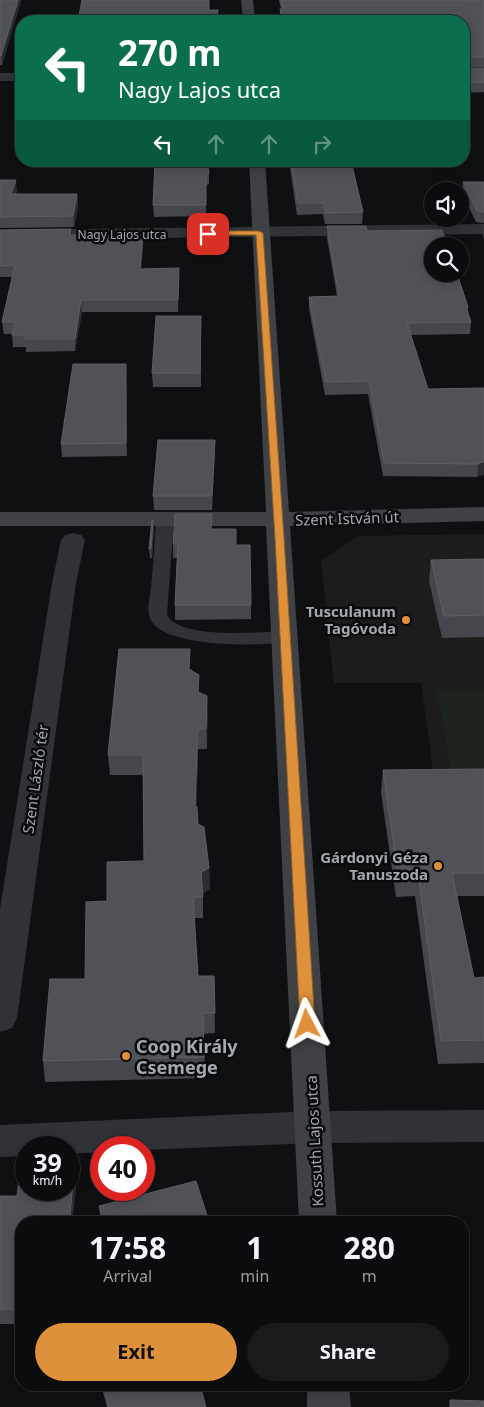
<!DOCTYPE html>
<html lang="en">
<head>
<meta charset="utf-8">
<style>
	body { margin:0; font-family:"Noto Sans",sans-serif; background:#191a1b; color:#f1f3f6; height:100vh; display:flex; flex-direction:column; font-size:19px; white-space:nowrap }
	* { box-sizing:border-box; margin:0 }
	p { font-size:16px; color:#9a9b9d }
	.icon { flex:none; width:28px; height:28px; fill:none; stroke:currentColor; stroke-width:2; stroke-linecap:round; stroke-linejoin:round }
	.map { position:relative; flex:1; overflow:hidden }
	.drawer { position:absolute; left:15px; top:1216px; width:454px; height:175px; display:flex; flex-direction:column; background:#0b0c0d; border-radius:20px; box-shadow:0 2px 12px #0003,0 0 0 1px #2b2c2e }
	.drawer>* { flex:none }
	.banner { position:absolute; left:15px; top:15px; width:455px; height:152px; border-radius:20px; box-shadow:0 2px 12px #0003,0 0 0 1px #2b2c2e; background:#0b6e4f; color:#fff; overflow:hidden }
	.fabs { position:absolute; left:424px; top:182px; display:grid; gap:10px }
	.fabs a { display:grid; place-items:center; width:45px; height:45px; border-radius:50%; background:#0b0c0d; box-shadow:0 2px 12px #0003,0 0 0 1px #2b2c2e; font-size:25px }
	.speed { position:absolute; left:15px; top:1136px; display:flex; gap:10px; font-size:25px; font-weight:700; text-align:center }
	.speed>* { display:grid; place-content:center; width:65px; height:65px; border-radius:50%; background:#0b0c0d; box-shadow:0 2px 12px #0003,0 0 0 1px #2b2c2e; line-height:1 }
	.speed small { font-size:12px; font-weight:400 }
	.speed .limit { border:8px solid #d22; background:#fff; color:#111 }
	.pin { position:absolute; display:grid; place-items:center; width:42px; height:42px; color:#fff; margin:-21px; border-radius:10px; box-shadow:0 2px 8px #0006 }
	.me { position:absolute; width:55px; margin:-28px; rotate:356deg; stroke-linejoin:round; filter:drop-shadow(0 0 4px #0008) }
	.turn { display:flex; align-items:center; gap:18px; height:105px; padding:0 20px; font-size:22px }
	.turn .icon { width:65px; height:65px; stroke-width:2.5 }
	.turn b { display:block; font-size:35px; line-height:42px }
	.lanes { display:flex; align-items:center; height:48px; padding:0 20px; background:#0003; justify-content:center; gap:25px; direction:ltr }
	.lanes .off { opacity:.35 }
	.eta { display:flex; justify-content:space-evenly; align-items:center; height:85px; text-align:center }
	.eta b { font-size:30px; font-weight:700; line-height:35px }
	.button { display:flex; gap:10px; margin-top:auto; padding:10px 20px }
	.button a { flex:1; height:58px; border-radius:30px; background:#de913a; color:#111; font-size:20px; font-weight:700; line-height:58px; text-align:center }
	.button a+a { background:#191a1b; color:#f1f3f6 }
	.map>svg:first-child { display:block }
	.built { fill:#1c1c1d }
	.green { fill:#1c231c }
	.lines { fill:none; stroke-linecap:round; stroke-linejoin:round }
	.lane { fill:#313235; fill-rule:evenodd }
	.street { fill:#313235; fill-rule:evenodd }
	.secondary { fill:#3f4145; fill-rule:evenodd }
	.wall { fill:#46474c }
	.shaded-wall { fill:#2c2d30 }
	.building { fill:#505256; stroke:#5d5f64 }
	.route { fill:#de913a; stroke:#905e26 }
	.poi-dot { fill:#de913a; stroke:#0b0b0c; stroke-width:2 }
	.labels { text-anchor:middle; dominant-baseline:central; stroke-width:5; stroke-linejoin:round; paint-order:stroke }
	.far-street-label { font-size:12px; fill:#a2a8b0; stroke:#0b0b0c }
	.street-label { font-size:15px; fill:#a2a8b0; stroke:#0b0b0c }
	.poi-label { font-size:15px; font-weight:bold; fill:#a2a8b0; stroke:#0b0b0c; text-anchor:end }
	.near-poi-label { font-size:18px; font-weight:bold; fill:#a2a8b0; stroke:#0b0b0c; text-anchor:start }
</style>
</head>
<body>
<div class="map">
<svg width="484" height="1407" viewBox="0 0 484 1407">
	<rect width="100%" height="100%" fill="#0f1011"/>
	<path class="built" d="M484,534v257h-48l-15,-108h-87l-13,-122 37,-25z"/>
	<path class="green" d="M437,690h47v96l-30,1z"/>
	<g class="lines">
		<path class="lane" d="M165,514l6,1 3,4 -7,96c14,25 92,17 118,16l7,2 2,4 -2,4c-26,6 -137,8 -143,-26 -2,-8 1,-19 2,-27 2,-23 4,-46 5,-69l3,-4z"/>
		<path class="street" d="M0,73h21v8h-21z
			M484,224v10l-484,6v-10z
			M73,533l8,2 4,5 -9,43 -59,435 -5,10 -12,4v-123l52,-326 9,-43 4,-5z
			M484,1110v32l-171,1 -169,7v-2h-43v4l-32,2v-6h-43v8l-26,1v-32l313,-14z"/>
		<path class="secondary" d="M241,0h12l2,21h-12z
			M249,161h16l24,351 195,-5v14l-194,5 47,696h-38l-33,-696h-266v-14h266z
			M307,1385h42l2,22h-44z"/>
	</g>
	<path class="wall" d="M0,0h21l-19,65h-2z
		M279,0h205v67h-20v-46h-184l1,-12z
		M21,53v39l-2,1 -1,-11 3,-11 -1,-10z
		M464,68h20v25v-1l-20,1z
		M155,161l54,12v11l-3,1v31l-52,1 -1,-12z
		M289,161h62l12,51 -1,12h-37l-2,-10 -26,1z
		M0,180l17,11 -1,3h61l1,11 -4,22 -74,1z
		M463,182h21v41l-8,-1 -14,-29z
		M484,225v14l-1,-3z
		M327,226l40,5 101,76v6l3,9 -1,12 -59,1 17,54 56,-1v86l-7,3 -94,-1 -15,-82 -43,1 -16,-86v-12l28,-1 -10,-58z
		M71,229v6l72,11 -2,23 38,-1 -1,44h-96l-7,39 -49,1v-5h-13l-1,-13h-8l-2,-12 10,-45h-12v-47z
		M201,316v71h-48l-1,-14z
		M126,376l1,80 -65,1 -1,-13z
		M215,440l-3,70h-58l-1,-14z
		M153,520l1,8 -2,30h-2l-1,-9z
		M173,544l63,1 15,60v14l-76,1v-15l2,-47h-4z
		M484,559v78l-42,1 -13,-57 2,-21z
		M191,670l8,22 8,4v53h-9l-2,58 2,17 11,44 1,21 -7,4v25h-9l4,58h16l1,57 -11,1 1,44 -160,4 -2,-21 42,-82 22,-78 37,-40 -1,-86h-33l-2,-20z
		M484,769v127h-27l17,82 10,-1v86l-46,1 -23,-168 -19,1 -15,-105 2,-22z
		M76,1186l-4,36h-51v102h-21v-128h17z
		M99,1206l110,16h-108z
		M101,1385h99l6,22h-99z"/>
	<path class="shaded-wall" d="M18,0h3l-19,65 -1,-9z
		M16,180l1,11 -5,14 -1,-11z
		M77,194l1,11 -4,22 -1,-11z
		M143,235v11l-3,35v-12z
		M81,300l1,12 -7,39v-12z
		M126,364v12l1,80 -1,-13z
		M215,440v14l-3,56v-14z
		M484,461v13l-7,3 1,-13z
		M153,520l1,8 -2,30 -1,-9z
		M207,696l1,20 -1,33 -1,-20z
		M198,729v20l-2,77 -1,-20z
		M209,868l1,21 -8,4 -1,-21z
		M74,1171l2,15 -4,36h-2v-6z"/>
	<path class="building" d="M0,0h18l-17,56h-1z
		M82,0h127v10h9l-1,11h-139z
		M281,0h203v57h-20v-36h-182l-2,-12h3z
		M464,68h20v14l-20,1z
		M21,71v11h-3l1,-9z
		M155,161h52l2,12h-3v32h-53z
		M291,161h60l12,51 -38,1 -1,-10h-26z
		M0,180h16l-5,14h66l-4,22 -73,1z
		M463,182h21v30l-7,-1z
		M327,226h39l1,5 75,-1 6,16h-16v28h25l11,33h-2l5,15 -64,1 21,66 56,-1v73l-6,3 -94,-1 -15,-82 -43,1 -17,-85 30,-1z
		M71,229l-1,6h73l-3,34 39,-1 -1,32h-97l-6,39h-50l1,-4h-14l3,-13h-13l13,-57 -15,1v-36z
		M156,316h45l-1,57h-48z
		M73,364h53v79l-65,1z
		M158,440h57l-3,56h-59z
		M175,514h37l-1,15h25v16h14l1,60h-76l3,-61h-5z
		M152,520h1l-2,29h-2z
		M484,559v56l-40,1 -13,-56z
		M119,649h71l-1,20 10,6 -1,17 9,4 -1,33h-8l-3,77 2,1 1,17 6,3 5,41 -8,4 2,25h-10l5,79h16l1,37h-12l1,44 -161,4 7,-82h35l1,-77 21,-1v-39l37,-1 -1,-106h-35z
		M484,769v104h-32l22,105 10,-1v63l-43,1 -23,-168 -20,1 -15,-104z
		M20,1171h6v19h43v-19h5l-4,45h-37v6h-12v87h-21v-113h17z
		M196,1181l13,41h-105l-5,-16z
		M103,1385h97l6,22h-97z
		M450,1400l34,1v6h-34z"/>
	<path class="route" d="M208,231h51l4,2 21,305 31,486 -3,4 -5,2 -5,-2 -2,-4 -25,-486 -19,-303h-50v-3z"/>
	<g class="poi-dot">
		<circle cx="406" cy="620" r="5"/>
		<circle cx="438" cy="866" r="5"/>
		<circle cx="126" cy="1056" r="5"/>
	</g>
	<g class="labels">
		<g class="far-street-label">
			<text x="122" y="234">Nagy Lajos utca</text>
		</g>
		<g class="street-label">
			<text transform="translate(347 518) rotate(-2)">Szent István út</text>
			<text transform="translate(35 779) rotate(-82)">Szent László tér</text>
			<text transform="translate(314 1141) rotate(-93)">Kossuth Lajos utca</text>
		</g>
		<g class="poi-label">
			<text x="396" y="611">Tusculanum<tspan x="396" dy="17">Tagóvoda</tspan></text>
			<text x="428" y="857">Gárdonyi Géza<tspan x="428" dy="17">Tanuszoda</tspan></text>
		</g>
		<g class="near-poi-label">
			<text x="136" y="1046">Coop Király<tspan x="136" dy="21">Csemege</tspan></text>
		</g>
	</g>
</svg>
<div class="fabs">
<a><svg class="icon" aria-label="sound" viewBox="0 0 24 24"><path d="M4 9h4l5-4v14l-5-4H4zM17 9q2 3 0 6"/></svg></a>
<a><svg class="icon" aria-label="search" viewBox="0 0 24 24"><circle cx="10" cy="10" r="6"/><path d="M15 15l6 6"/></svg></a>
</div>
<div class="speed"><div>39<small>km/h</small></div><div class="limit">40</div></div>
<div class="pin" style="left:208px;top:234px;background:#d93025"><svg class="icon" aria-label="arrive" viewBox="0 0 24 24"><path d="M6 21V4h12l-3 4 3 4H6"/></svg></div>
<svg class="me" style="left:307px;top:1024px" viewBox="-20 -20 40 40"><path d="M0-17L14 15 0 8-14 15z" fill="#de913a" stroke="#fff" stroke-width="4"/></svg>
<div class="banner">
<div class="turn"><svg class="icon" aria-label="left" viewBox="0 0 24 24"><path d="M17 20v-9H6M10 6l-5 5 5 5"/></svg><div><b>270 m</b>Nagy Lajos utca</div></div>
<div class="lanes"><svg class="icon" aria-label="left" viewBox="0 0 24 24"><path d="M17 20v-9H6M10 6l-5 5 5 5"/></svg><svg class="icon off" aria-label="ahead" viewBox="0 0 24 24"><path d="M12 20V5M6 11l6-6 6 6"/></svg><svg class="icon off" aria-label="ahead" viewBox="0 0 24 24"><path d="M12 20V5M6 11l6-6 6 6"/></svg><svg class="icon off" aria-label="right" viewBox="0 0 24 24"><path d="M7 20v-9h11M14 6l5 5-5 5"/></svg></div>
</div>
<section class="drawer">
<div class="eta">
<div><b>17:58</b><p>Arrival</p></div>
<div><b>1</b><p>min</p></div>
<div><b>280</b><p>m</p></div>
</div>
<div class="button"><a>Exit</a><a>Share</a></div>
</section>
</div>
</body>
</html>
